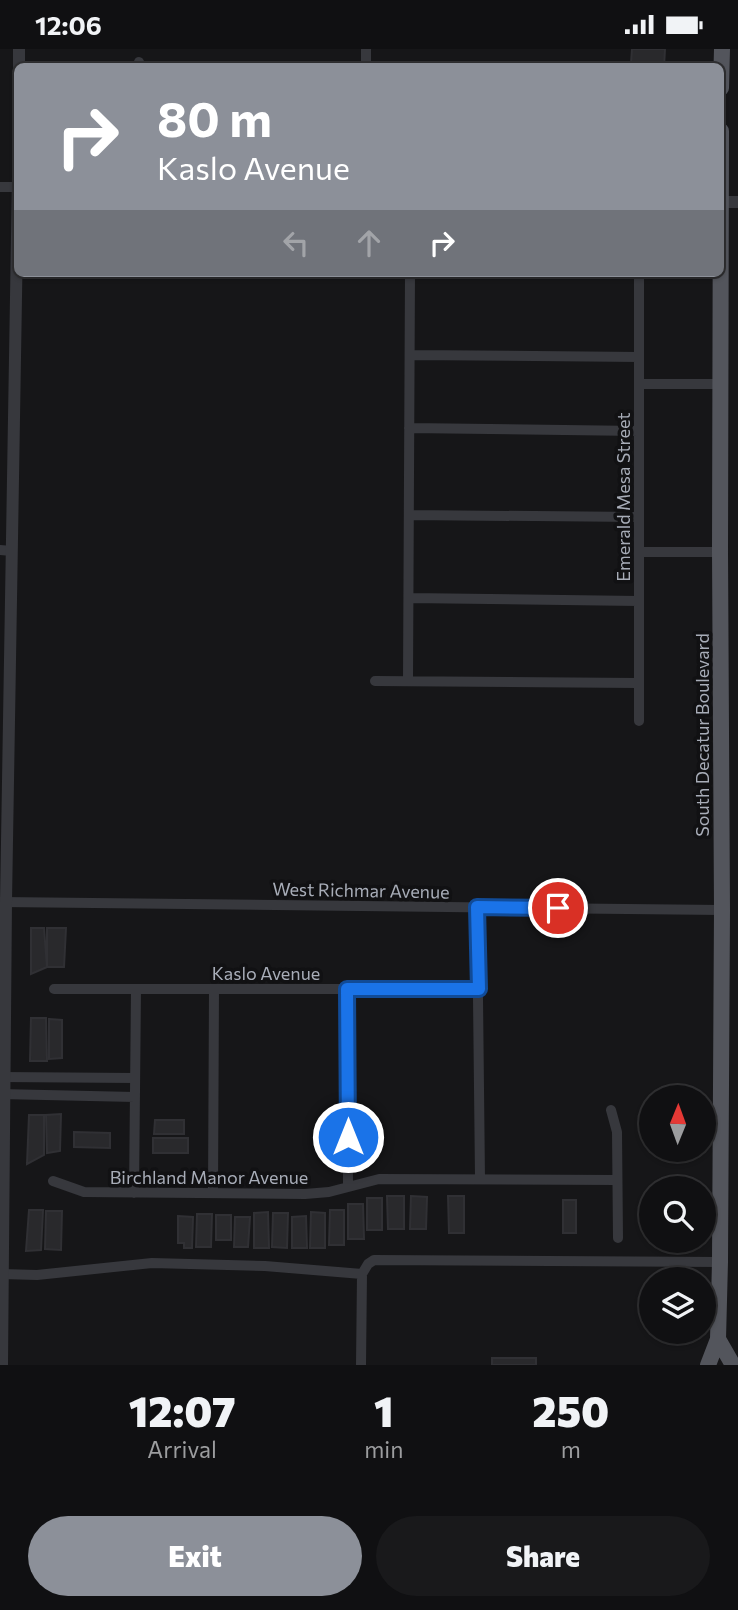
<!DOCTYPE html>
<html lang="en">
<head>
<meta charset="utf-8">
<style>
	body { margin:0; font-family:Commissioner,sans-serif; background:#19191b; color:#f1f3f6; height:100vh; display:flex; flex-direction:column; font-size:26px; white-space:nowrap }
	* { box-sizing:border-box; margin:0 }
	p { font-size:23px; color:#9c9d9f }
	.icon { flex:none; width:38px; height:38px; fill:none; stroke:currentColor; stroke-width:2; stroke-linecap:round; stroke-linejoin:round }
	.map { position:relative; height:1316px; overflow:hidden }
	.details { display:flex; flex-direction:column; background:#101012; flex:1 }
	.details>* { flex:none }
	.banner { position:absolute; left:14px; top:14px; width:710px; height:214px; border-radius:10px; box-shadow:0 2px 5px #0004,0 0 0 2px #303032; background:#8c9099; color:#fff; overflow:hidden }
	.needle { width:46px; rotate:1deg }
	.fabs { position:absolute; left:639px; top:1036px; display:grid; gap:14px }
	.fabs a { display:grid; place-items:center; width:77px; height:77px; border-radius:50%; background:#101012; box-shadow:0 2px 5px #0004,0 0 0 2px #303032; font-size:35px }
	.pin { position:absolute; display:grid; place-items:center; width:60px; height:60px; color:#fff; margin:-30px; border:4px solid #fff; border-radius:50%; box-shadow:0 2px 7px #0007 }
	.me { position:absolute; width:77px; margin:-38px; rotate:0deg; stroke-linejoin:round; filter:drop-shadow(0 0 5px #0008) }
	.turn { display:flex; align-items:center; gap:24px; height:147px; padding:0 28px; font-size:32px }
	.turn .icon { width:91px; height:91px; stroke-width:2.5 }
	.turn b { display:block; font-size:49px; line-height:60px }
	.lanes { display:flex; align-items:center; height:66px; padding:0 28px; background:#0003; justify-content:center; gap:35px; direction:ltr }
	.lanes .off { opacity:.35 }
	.eta { display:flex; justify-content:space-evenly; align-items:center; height:119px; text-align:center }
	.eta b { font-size:42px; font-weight:800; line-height:49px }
	.action { display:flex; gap:14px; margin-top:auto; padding:14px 28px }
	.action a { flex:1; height:80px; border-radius:42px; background:#8c9099; color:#fff; font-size:28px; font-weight:800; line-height:80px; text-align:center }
	.action a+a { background:#19191b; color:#f1f3f6 }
	.status { display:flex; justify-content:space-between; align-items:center; height:49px; padding:0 35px; background:#101012; direction:ltr }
	.status svg { height:19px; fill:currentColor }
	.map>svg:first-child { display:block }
	.building { fill:#29292c; stroke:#303034; stroke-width:2 }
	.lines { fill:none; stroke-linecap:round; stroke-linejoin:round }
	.minor { stroke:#37383d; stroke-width:10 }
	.tertiary { stroke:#37383d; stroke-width:12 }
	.primary { stroke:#53555c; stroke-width:16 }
	.route-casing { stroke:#114b97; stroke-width:18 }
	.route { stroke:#1a73e8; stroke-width:12 }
	.labels { text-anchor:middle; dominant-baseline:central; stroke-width:7; stroke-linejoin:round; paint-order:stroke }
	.street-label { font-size:18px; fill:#a8adb8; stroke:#111113 }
</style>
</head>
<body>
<div class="status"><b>12:06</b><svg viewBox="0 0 49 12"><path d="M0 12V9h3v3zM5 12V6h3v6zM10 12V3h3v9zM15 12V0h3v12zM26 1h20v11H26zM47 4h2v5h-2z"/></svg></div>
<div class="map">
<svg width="738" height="1316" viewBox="0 0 738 1316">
	<rect width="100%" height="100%" fill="#161618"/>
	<path class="building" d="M632,0h33l-1,18h-15v-3l-18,-1z
		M31,879h13l3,39 -16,7z
		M47,879h19l-2,39h-17z
		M31,969h15l1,43h-17z
		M49,970l13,1v38l-13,1z
		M61,1065l-1,37 -13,2 -1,-38z
		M29,1066h15v40l-17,9z
		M155,1071h29v14h-30z
		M74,1083l36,1v15l-36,-1z
		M153,1089h35v15h-35z
		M387,1147h17v33h-16z
		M411,1147l16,1 -1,32h-16z
		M448,1147h16v37h-15z
		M367,1149h15v32h-15z
		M563,1151h13v33h-13z
		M348,1155h15l1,35h-16z
		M29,1161h14l-2,40 -15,1z
		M330,1161h14v35h-15z
		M46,1162h16l-1,39 -16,-1z
		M268,1163l1,36h-15v-35z
		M311,1163l14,1v35h-15z
		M273,1164h15l-1,35 -15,-1z
		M197,1165h15l-1,33h-15z
		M216,1166h15v25h-15z
		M178,1167l15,1 -1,31h-8v-5h-6z
		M306,1167l1,32h-15v-31z
		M235,1168h15l-2,30h-14z
		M492,1309h44v7h-44z"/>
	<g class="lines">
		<path class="minor" d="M139,13l2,5
			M366,18v-18
			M0,138h18
			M639,224v448
			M410,306l229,2
			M639,335h82
			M409,379l230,3
			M409,466l229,2
			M0,501l12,1
			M639,503h81
			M409,549l229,3
			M375,632l263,2
			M408,632l2,-408
			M1,853l721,8
			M477,858l3,271
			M54,940h425
			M347,940l1,197
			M1,1028l134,1
			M0,1045l135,3
			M611,1061l6,22 1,106
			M53,1132l31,11 221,2 24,-2 50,-13 238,1
			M134,1144l2,-204
			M213,1144l1,-204
			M2,1225l35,1 115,-12 113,3 97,8
			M361,1316l1,-91 6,-10 6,-4 346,2"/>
		<path class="tertiary" d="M19,18v-18
			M721,153h17
			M2,1316l4,-463 12,-726"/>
		<path class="primary" d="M721,39l1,-39
			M718,1290l15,26
			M708,1316l10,-26 2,-77 2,-352 -2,-358 1,-421"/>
	</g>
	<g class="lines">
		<g class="route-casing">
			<path id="route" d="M348,1088l-1,-148h132l-2,-82 81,1"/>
		</g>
		<use href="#route" class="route"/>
	</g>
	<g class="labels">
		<g class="street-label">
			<text transform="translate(623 448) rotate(-90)">Emerald Mesa Street</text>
			<text transform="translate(702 686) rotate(-90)">South Decatur Boulevard</text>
			<text transform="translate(361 841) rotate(1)">West Richmar Avenue</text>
			<text x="266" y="924">Kaslo Avenue</text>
			<text x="209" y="1128">Birchland Manor Avenue</text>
		</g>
	</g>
</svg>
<div class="fabs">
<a><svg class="needle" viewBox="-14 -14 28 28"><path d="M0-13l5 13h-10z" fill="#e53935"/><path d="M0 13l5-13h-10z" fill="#9c9d9f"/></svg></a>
<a><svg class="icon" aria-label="search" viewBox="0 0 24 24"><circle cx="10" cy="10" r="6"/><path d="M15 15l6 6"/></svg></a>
<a><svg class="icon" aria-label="layers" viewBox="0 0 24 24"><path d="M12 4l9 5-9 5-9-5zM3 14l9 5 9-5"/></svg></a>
</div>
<div class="pin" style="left:558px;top:859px;background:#d93025"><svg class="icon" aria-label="arrive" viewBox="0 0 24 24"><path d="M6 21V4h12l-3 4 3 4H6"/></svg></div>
<svg class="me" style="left:348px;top:1088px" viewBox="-20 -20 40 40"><circle r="17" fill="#1a73e8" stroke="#fff" stroke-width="3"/><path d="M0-11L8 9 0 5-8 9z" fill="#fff"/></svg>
<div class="banner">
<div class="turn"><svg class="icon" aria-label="right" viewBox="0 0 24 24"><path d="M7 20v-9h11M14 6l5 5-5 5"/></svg><div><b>80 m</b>Kaslo Avenue</div></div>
<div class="lanes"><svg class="icon off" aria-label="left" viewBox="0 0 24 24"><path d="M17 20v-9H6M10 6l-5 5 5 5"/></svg><svg class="icon off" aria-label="ahead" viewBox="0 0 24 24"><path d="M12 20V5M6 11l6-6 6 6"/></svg><svg class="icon" aria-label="right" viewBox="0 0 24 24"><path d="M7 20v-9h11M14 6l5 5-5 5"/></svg></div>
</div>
</div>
<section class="details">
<div class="eta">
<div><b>12:07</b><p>Arrival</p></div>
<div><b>1</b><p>min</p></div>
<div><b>250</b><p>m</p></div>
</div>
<div class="action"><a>Exit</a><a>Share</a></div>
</section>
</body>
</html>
